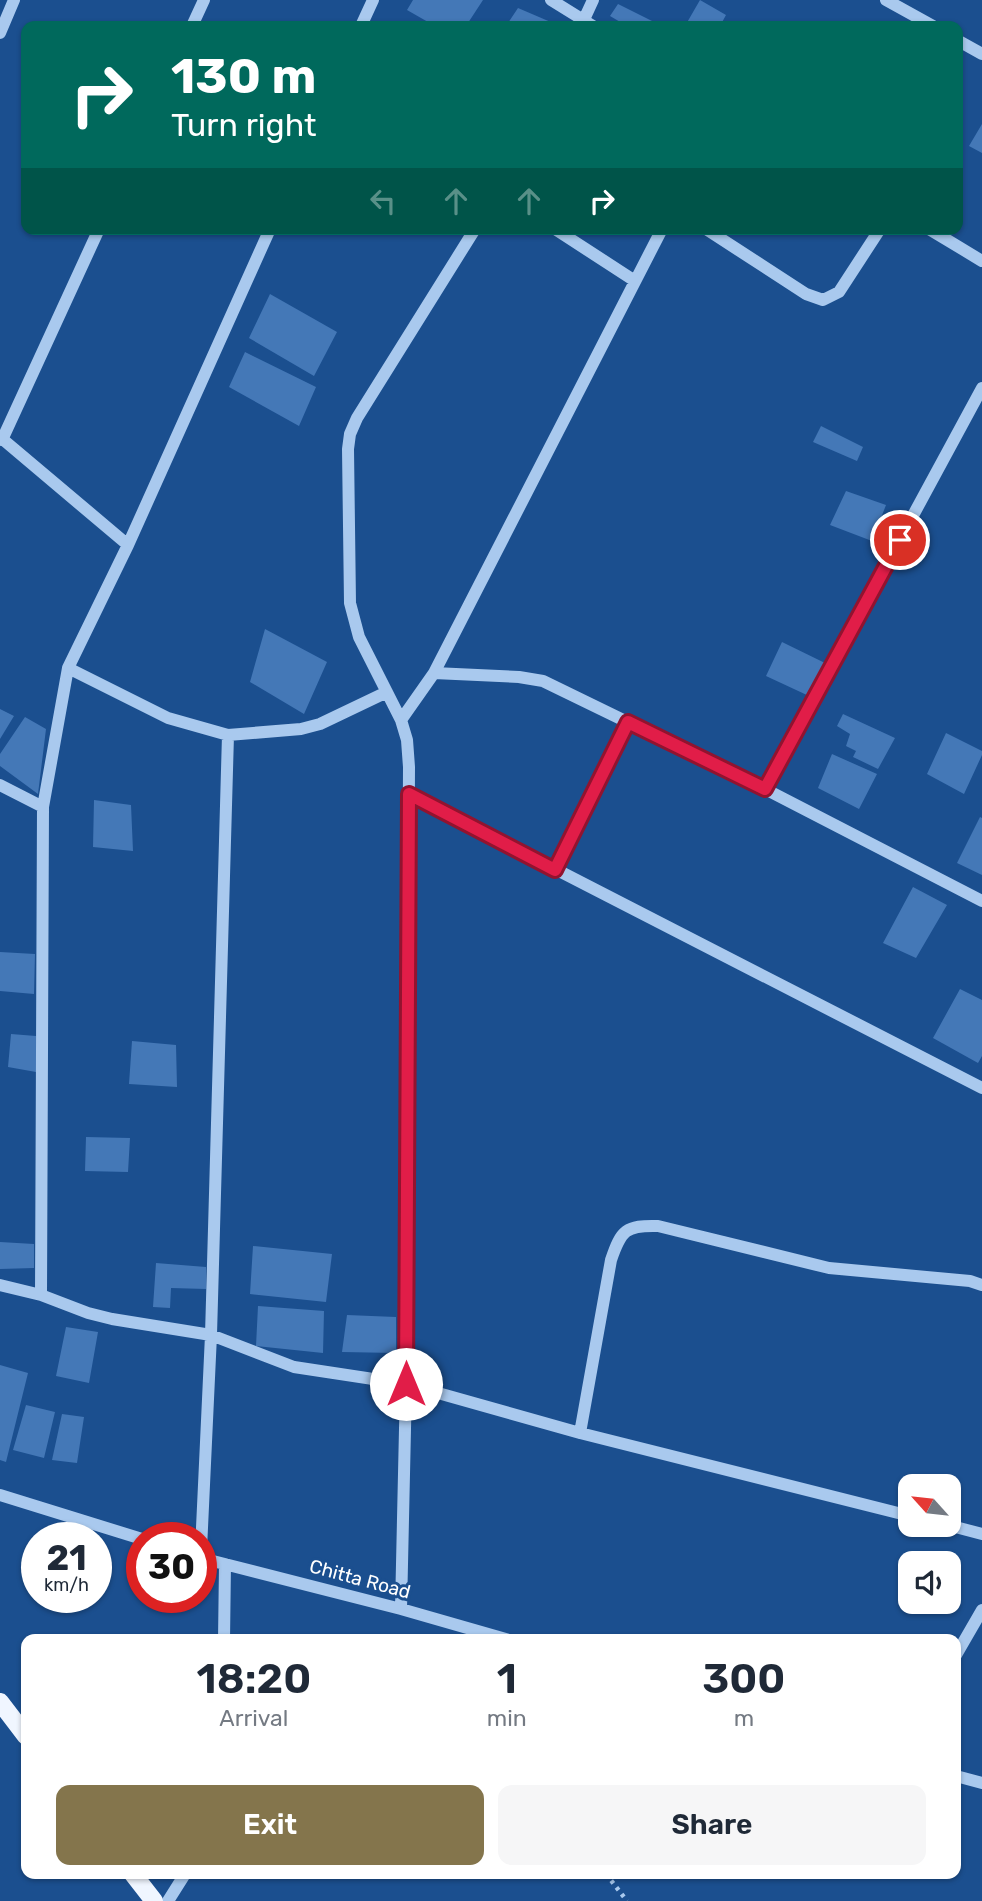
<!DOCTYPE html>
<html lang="en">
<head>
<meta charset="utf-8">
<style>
	body { margin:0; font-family:Rubik,sans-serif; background:#f6f6f7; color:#1f2937; height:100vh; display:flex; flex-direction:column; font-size:26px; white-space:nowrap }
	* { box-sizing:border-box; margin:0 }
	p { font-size:23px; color:#747a83 }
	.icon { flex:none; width:38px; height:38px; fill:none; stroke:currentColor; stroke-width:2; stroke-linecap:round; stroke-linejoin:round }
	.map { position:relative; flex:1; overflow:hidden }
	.side { position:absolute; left:21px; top:1634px; width:940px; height:245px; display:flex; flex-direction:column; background:#fff; border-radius:14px; box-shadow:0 2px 5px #0004 }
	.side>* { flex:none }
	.banner { position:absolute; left:21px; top:21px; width:942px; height:214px; border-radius:14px; box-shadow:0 2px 5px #0004; background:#00695c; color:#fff; overflow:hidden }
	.needle { width:46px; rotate:297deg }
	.controls { position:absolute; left:898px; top:1474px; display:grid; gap:14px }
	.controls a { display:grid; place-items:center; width:63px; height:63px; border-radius:14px; background:#fff; box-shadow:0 2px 5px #0004; font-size:35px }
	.speed { position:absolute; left:21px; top:1522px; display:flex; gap:14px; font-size:35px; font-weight:700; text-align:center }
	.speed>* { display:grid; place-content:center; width:91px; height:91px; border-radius:50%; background:#fff; box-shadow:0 2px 5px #0004; line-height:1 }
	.speed small { font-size:18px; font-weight:400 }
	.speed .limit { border:10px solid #d22; background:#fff; color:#111 }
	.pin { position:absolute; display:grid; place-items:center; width:60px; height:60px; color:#fff; margin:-30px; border:4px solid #fff; border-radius:50%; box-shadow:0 2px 7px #0007 }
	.me { position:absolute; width:77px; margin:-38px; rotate:0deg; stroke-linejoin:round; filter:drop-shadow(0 0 5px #0008) }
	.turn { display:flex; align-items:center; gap:24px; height:147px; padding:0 35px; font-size:32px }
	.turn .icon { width:91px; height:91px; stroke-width:2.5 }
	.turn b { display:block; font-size:49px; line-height:60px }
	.lanes { display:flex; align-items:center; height:66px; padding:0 35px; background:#0003; justify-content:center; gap:35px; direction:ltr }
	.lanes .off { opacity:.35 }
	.eta { display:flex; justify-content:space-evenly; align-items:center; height:119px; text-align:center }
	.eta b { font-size:42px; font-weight:600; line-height:49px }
	.cta { display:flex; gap:14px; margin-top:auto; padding:14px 35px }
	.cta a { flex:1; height:80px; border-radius:14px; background:#84754c; color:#fff; font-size:28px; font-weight:600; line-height:80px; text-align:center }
	.cta a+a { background:#f6f6f7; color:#1f2937 }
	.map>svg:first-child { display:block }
	.building { fill:#4478b7 }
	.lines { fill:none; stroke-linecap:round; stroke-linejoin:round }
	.path { stroke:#a9c9ee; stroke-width:4.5; stroke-dasharray:3.5 5; stroke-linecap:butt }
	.minor { stroke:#a9c9ee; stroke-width:12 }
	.major { stroke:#f0f6ff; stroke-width:18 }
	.route-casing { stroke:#92132f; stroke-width:18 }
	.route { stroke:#e11d48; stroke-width:12 }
	.labels { text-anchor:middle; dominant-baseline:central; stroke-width:6; stroke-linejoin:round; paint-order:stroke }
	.street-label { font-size:19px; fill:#fff; stroke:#1b4f8f }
</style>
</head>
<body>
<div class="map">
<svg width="982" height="1901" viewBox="0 0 982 1901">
	<rect width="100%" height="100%" fill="#1b4f8f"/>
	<path class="building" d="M413,0h70l-17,26h-31l-28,-16z
		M700,0l26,15 -6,11h-35z
		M618,4l44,22h-35l-17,-10z
		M518,8l42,18h-54z
		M982,124v29l-13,-7z
		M270,294l67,38 -23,44 -65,-38z
		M245,352l71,35 -17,39 -70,-39z
		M821,426l42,21 -6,14 -44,-19z
		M846,491l40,14 -14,36 -42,-16z
		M265,629l62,33 -23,52 -54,-32z
		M782,642l43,21 -16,33 -43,-20z
		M0,709l14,7 -14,23z
		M843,714l52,24 -17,31 -25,-12 3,-6 -10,-5 4,-12 -13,-8z
		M25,717l21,12 -8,65 -38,-28v-12z
		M946,733l36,18v4l-18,39 -37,-20z
		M832,754l45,20 -18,35 -41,-21z
		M94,800l37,5 2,46 -40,-4z
		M980,817l2,1v57l-25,-12z
		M913,887l34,18 -31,53 -33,-15z
		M0,952l35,2 -1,40 -34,-3z
		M960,989l22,11v56l-4,7 -45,-25z
		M11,1034l25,2v36l-28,-5z
		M132,1041l44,4 1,42 -48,-3z
		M86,1137l44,1 -2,34 -43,-1z
		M0,1242l34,2v24l-34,1z
		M253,1246l79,8 -6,48 -76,-8z
		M156,1263l50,4v22l-35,-1 -1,20 -17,-1z
		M258,1306l66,5 -1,42 -67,-7z
		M347,1315l49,2v36l-54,-1z
		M66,1327l32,5 -9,51 -33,-7z
		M0,1365l28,8 -22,89 -6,-2z
		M26,1405l29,7 -11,46 -31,-8z
		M62,1414l22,3 -7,46 -25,-3z"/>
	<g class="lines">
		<path class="path" d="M606,1874l21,27"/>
		<path class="minor" d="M551,0l42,26
			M886,0l47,26
			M192,26l12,-26
			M361,26l12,-26
			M581,26l12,-26
			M0,33l14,-33
			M957,40l25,14
			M555,229l80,52
			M706,229l100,65 17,6 16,-8 41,-63
			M929,229l53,32
			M0,437l128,108
			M2,440l97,-211
			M68,668l100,50 60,17 73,-6 19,-5 67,-32
			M434,673l85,4 24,4 222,108 217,112
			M401,720l33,-47 228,-444
			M0,785l43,22
			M765,789l217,-401
			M409,794l573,294
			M555,870l73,-148
			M0,1285l41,10 47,18 24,6 99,16 83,32 112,17 174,49 330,83
			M41,1295l2,-488 25,-139 60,-123 142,-316
			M580,1433l31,-173c10,-30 15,-35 47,-34l171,42 141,13 12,4
			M0,1495l142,44
			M944,1524l38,10
			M201,1549l10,-214 17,-600
			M201,1558l200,51 108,31
			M401,1609l5,-225 3,-617 -2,-27 -6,-20 -42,-83 -9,-34 -2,-154 2,-15 7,-16 118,-189
			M224,1640l1,-76
			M956,1655l26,-45
			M956,1776l26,7
			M168,1901l17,-27"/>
		<path class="major" d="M0,1702l26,34
			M133,1874l21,27"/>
	</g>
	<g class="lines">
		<g class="route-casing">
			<path id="route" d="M406,1384l3,-590 146,76 73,-148 137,67 135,-249"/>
		</g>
		<use href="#route" class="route"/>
	</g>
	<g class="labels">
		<g class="street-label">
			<text transform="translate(360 1579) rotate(15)">Chitta Road</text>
		</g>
	</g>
</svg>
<div class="controls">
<a><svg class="needle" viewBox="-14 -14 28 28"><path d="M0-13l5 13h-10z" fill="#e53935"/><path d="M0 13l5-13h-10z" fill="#747a83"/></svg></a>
<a><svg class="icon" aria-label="sound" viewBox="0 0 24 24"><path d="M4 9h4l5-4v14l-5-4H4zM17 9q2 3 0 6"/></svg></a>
</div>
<div class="speed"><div>21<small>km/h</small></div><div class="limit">30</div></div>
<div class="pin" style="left:900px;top:540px;background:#d93025"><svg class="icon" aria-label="arrive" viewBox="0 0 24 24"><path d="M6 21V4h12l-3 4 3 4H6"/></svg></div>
<svg class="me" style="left:406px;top:1384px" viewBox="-20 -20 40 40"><circle r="19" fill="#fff"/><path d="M0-13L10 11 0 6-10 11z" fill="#e11d48"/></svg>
<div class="banner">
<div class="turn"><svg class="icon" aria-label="right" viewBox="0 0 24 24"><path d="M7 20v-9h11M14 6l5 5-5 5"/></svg><div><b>130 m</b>Turn right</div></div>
<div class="lanes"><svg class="icon off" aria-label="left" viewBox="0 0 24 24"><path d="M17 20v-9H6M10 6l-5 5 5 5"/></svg><svg class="icon off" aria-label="ahead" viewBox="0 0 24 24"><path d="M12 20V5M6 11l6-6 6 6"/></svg><svg class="icon off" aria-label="ahead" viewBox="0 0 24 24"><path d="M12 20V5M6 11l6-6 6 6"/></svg><svg class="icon" aria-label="right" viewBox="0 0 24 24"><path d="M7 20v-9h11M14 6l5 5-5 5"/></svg></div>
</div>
<section class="side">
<div class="eta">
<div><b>18:20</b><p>Arrival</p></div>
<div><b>1</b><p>min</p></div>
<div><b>300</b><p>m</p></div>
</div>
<div class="cta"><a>Exit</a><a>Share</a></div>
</section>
</div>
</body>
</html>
